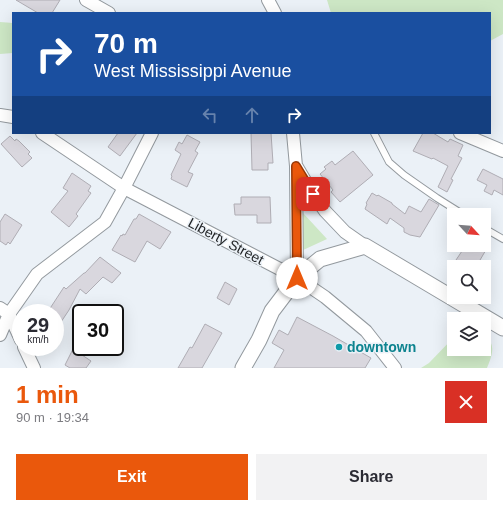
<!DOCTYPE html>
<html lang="en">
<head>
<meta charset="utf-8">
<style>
	body { margin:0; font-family:Arial,sans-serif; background:#f2f2f3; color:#2b2b33; height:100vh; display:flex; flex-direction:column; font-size:15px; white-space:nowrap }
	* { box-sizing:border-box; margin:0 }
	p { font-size:13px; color:#7c7c81 }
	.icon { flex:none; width:22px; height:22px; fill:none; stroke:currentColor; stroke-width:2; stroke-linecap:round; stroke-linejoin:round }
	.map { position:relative; height:368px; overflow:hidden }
	.side { display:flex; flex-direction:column; background:#fff; flex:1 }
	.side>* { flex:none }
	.banner { position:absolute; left:12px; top:12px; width:479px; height:122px; border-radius:0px; box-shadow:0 4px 16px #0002; background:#1a4fa0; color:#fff; overflow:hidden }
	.needle { width:26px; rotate:116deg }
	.fabs { position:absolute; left:447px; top:208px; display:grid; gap:8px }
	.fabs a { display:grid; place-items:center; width:44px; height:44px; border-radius:0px; background:#fff; box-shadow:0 4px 16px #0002; font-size:20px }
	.speed { position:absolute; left:12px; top:304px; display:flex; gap:8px; font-size:20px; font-weight:700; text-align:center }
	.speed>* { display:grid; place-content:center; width:52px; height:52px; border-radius:50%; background:#fff; box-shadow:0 4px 16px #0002; line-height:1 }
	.speed small { font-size:10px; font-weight:400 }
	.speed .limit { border:2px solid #111; border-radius:6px; background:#fff; color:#111 }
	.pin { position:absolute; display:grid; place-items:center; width:34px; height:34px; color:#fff; margin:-17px; border-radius:8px; box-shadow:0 2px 6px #0006 }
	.me { position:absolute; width:44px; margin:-22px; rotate:0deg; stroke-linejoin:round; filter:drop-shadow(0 0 3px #0008) }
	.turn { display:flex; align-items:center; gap:14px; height:84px; padding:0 16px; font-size:18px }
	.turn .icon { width:52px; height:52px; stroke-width:2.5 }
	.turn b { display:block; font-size:28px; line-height:34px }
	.lanes { display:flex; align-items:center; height:38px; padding:0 16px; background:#0003; justify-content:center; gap:20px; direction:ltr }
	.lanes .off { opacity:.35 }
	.round { display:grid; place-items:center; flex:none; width:42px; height:42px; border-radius:0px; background:#f2f2f3 }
	.summary { display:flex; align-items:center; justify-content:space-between; height:68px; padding:0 16px }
	h1 { font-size:24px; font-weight:600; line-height:30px; color:#ea580c }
	.action { display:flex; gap:8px; margin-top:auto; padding:8px 16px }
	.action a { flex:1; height:46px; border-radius:0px; background:#ea580c; color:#fff; font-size:16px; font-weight:600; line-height:46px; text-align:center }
	.action a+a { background:#f2f2f3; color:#2b2b33 }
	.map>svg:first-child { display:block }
	.green { fill:#cde7c5 }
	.building { fill:#d9d7de; stroke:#afadb4 }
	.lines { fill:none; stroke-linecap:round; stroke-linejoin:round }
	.service-casing { stroke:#93999e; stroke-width:8 }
	.minor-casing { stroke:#93999e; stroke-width:14 }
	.tertiary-casing { stroke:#93999e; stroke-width:17 }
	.service { stroke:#fff; stroke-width:6 }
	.minor { stroke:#fff; stroke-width:12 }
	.tertiary { stroke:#fff; stroke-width:15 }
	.route-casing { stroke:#983908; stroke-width:10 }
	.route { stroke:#ea580c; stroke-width:7 }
	.culture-dot { fill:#0f9aa8; stroke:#ebf1f7; stroke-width:1.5 }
	.labels { text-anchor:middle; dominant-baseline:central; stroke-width:3; stroke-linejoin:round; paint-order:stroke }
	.street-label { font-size:14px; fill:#1f2123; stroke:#ebf1f7 }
	.culture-label { font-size:14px; font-weight:bold; fill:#0d838f; stroke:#ebf1f7; text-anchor:start }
</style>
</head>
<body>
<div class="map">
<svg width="503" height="368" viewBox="0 0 503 368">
	<rect width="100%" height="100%" fill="#ebf1f7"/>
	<path class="green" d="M327,0h176v34l-13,7v-28h-159z
		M0,22l13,1v30l-13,1z
		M303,213l24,26 -26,12z
		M484,335c13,9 8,21 3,33h-66l8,-5 25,-26v12h30z"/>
	<path class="building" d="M16,0h44l-8,13h-14z
		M118,133h19l-17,23 -12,-9z
		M251,133h20l2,30h-5v7h-16z
		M423,133h10l15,9 2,-3 13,6 -5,11 4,2 -11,21 2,1 -6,12 -9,-5 10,-21 -15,-8 -1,1 -19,-8z
		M187,135l13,7 -5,9 3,2 -10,19 5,2 -6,13 -16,-8 1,-3 -1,-1 10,-21 -6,-4 4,-8 3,2z
		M10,136l5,5 1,-2 3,2 11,11 -2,2 4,4 -10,9 -21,-23z
		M353,151l20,24 -33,27 -9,-10 2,-2 -13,-16 6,-5 -2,-2 8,-6 3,4z
		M483,169l20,10v16l-9,-5 -2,5 -8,-4 3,-6 -10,-5z
		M72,173l19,13 -3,5 3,2 -15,21 2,2 -9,11 -18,-15 17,-21 -5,-3z
		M372,193l5,3 1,-1 14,8v1l13,10 4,-8 12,6 8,-13 10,6 -19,32 -10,-2 -6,-3v-4l-14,-10 -3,6 -22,-15 2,-5 -1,-1z
		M241,197h29l1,26h-14v-8h-22l-1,-11h7z
		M5,214l17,11 -12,19 -2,-2 -2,3 -6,-4v-19z
		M139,214l32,18 -11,17 -13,-8 -12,21 -23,-12 9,-15 1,1 1,-2 2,1 9,-16h2z
		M466,245h16l5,3 -11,19h-16l-6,-4z
		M100,257l21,16 -9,10 -9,-6 -17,17 -6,-5 -11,21 -14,21v-18h-8l17,-26 2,2 18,-16h1z
		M225,282l12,7 -8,16 -12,-7z
		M297,317l36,19 38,22 -6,10h-91l10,-18 -12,-7 7,-13 9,5z
		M205,324l17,9 -20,35h-24l12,-21 2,1z
		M73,349l18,12 -5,7h-16l-5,-3z"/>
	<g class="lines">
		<g class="service-casing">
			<path id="service" d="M374,133l15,29 15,13 33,23 27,17
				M484,228l19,11"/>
		</g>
		<g class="minor-casing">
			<path id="minor" d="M86,0l23,13
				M268,0l7,13
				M0,115l13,2
				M42,133l82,55 173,90 28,19 41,34 29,37
				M293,133l3,33 1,112
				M460,133l43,18
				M297,167l16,27 12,17 20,21 20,14
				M0,308l9,6 12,26
				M0,335l9,-21 28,-40 68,-52 19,-34 28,-55
				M24,347l10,21"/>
		</g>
		<g class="tertiary-casing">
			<path id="tertiary" d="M243,368l16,-28 13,-29 25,-33 23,-19 45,-13 138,82"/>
		</g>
		<use href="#service" class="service"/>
		<use href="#minor" class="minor"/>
		<use href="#tertiary" class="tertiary"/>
	</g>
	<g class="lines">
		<g class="route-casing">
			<path id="route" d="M297,278l-1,-112 17,28"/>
		</g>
		<use href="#route" class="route"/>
	</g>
	<circle class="culture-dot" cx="339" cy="347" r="4"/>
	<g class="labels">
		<g class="street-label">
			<text transform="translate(226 241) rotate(28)">Liberty Street</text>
		</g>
		<g class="culture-label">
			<text x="347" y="347">downtown</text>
		</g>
	</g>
</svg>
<div class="fabs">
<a><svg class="needle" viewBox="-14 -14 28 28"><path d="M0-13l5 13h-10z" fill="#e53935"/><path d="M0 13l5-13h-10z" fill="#7c7c81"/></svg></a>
<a><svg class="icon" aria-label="search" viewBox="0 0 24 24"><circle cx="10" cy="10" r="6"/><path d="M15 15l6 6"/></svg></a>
<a><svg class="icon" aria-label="layers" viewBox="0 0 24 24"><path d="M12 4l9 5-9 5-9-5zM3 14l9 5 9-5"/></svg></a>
</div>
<div class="speed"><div>29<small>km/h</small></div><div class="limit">30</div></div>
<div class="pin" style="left:313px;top:194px;background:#d93025"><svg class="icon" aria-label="arrive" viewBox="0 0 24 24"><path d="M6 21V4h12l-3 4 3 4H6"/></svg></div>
<svg class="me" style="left:297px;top:278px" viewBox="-20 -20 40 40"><circle r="19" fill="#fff"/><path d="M0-13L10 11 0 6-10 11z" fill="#ea580c"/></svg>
<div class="banner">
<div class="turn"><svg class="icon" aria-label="right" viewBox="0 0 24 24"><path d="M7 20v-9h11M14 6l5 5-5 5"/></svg><div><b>70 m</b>West Mississippi Avenue</div></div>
<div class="lanes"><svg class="icon off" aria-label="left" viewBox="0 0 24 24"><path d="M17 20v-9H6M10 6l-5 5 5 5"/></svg><svg class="icon off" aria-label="ahead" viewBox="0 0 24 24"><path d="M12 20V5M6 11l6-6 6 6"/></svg><svg class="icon" aria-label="right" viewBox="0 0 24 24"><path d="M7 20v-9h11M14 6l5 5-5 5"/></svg></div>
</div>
</div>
<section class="side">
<div class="summary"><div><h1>1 min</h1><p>90 m · 19:34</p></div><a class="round" style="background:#d93025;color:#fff"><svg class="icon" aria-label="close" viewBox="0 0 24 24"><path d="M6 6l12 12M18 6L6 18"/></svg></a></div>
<div class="action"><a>Exit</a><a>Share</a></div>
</section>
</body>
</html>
